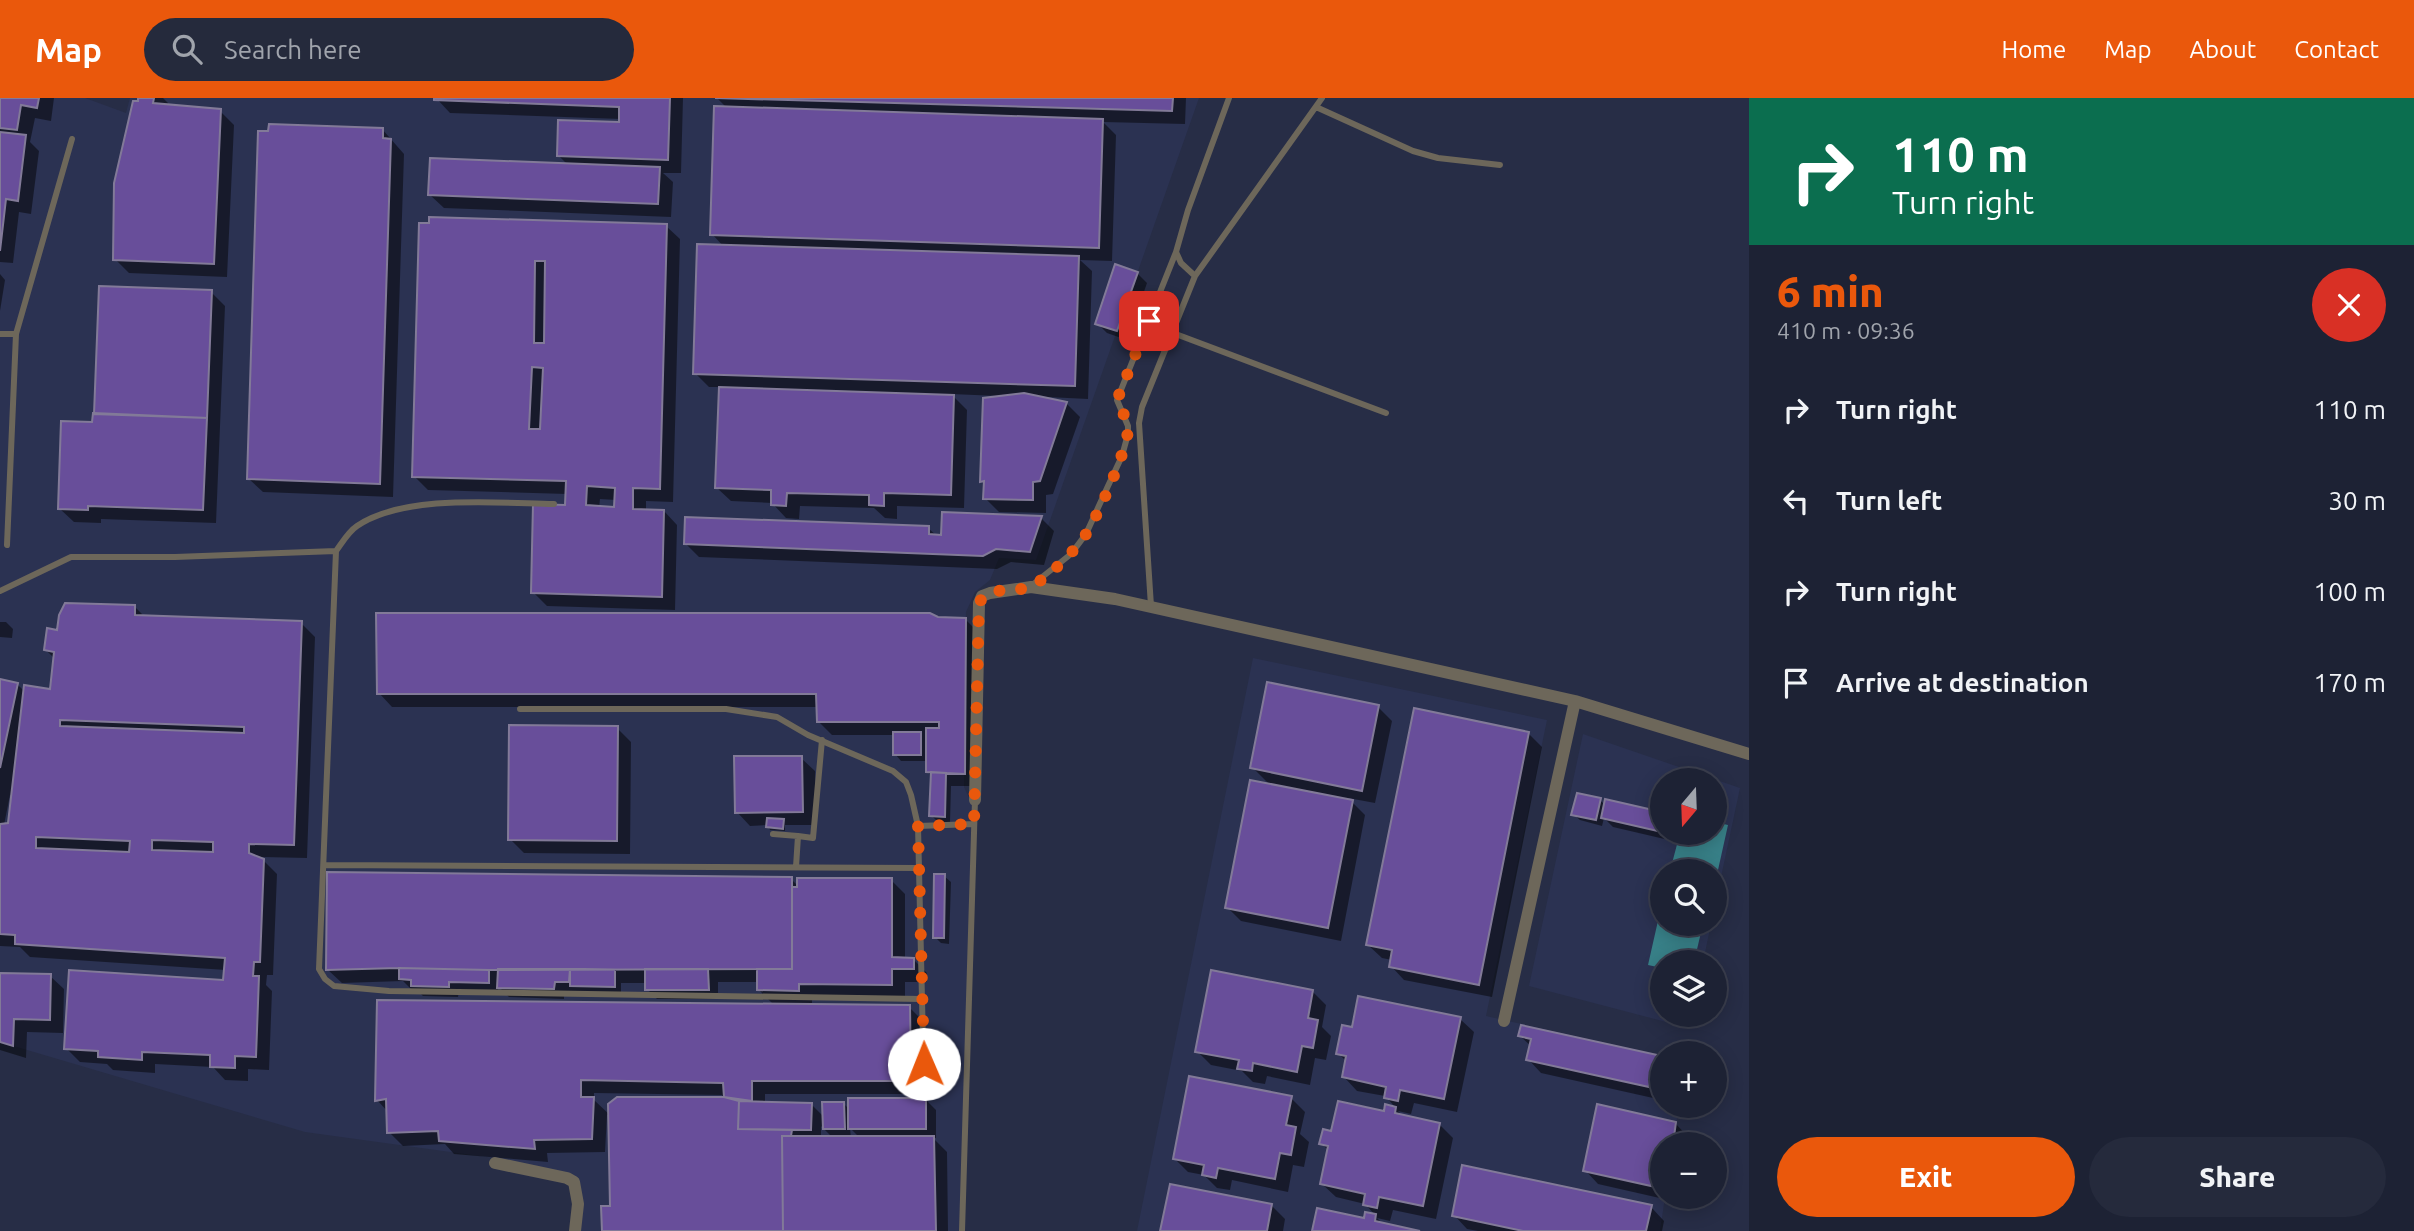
<!DOCTYPE html>
<html lang="en">
<head>
<meta charset="utf-8">
<style>
	body { margin:0; font-family:Ubuntu,sans-serif; background:#252a3c; color:#f1f3f6; height:100vh; display:flex; flex-direction:column; font-size:26px; white-space:nowrap }
	* { box-sizing:border-box; margin:0 }
	p { font-size:23px; color:#a0a4ac }
	.icon { flex:none; width:38px; height:38px; fill:none; stroke:currentColor; stroke-width:2; stroke-linecap:round; stroke-linejoin:round }
	.map { position:relative; flex:1; overflow:hidden }
	.drawer { display:flex; flex-direction:column; background:#1d2234; width:665px }
	.drawer>* { flex:none }
	.top-card { background:#0b6e4f; color:#fff; overflow:hidden }
	.needle { width:46px; rotate:199deg }
	.fabs { position:absolute; left:1650px; top:670px; display:grid; gap:14px }
	.fabs a { display:grid; place-items:center; width:77px; height:77px; border-radius:50%; background:#1d2234; box-shadow:0 4px 18px #0003,0 0 0 2px #3b3f4f; font-size:35px }
	.pin { position:absolute; display:grid; place-items:center; width:60px; height:60px; color:#fff; margin:-30px; border-radius:14px; box-shadow:0 4px 10px #0006 }
	.me { position:absolute; width:77px; margin:-38px; rotate:359deg; stroke-linejoin:round; filter:drop-shadow(0 0 5px #0008) }
	.turn { display:flex; align-items:center; gap:24px; height:147px; padding:0 28px; font-size:32px }
	.turn .icon { width:91px; height:91px; stroke-width:2.5 }
	.turn b { display:block; font-size:49px; line-height:60px }
	.round { display:grid; place-items:center; flex:none; width:74px; height:74px; border-radius:37px; background:#252a3c }
	.head { display:flex; align-items:center; justify-content:space-between; height:119px; padding:0 28px }
	h1 { font-size:42px; font-weight:800; line-height:52px; color:#ea580c }
	.action { display:flex; gap:14px; margin-top:auto; padding:14px 28px }
	.action a { flex:1; height:80px; border-radius:42px; background:#ea580c; color:#fff; font-size:28px; font-weight:800; line-height:80px; text-align:center }
	.action a+a { background:#252a3c; color:#f1f3f6 }
	ul { padding:0; list-style:none }
	li { display:flex; align-items:center; gap:21px; height:91px; padding:0 28px }
	li div { flex:1 }
	li b { display:block; font-size:26px }
	li em { font-style:normal }
	header { display:flex; align-items:center; gap:42px; box-sizing:border-box; height:98px; padding:0 35px; background:#ea580c; color:#fff }
	header strong { font-size:33px }
	nav { display:flex; gap:38px; margin-inline-start:auto; font-size:24px }
	.search { width:490px; height:63px; background:#252a3c; display:flex; align-items:center; gap:18px; box-sizing:border-box; padding:0 24px; border-radius:38px; color:#a0a4ac; font-size:26px }
	main { display:flex; flex:1; min-height:0 }
	.map>svg:first-child { display:block }
	.built { fill:#2b3252; fill-rule:evenodd }
	.water { fill:#388088 }
	.shadow { fill:#0007; fill-rule:evenodd }
	.building { fill:#684e9a; stroke:#827a98; stroke-width:2; fill-rule:evenodd }
	.lines { fill:none; stroke-linecap:round; stroke-linejoin:round }
	.service { stroke:#6d675a; stroke-width:6 }
	.minor { stroke:#6d675a; stroke-width:12 }
	.route { stroke:#ea580c; stroke-width:12; stroke-dasharray:0 21.6 }
</style>
</head>
<body>
<header>
<strong>Map</strong>
<div class="search"><svg class="icon" aria-label="search" viewBox="0 0 24 24"><circle cx="10" cy="10" r="6"/><path d="M15 15l6 6"/></svg>Search here</div>
<nav><a>Home</a><a>Map</a><a>About</a><a>Contact</a></nav>
</header>
<main>
<div class="map">
<svg width="1749" height="1133" viewBox="0 0 1749 1133">
	<rect width="100%" height="100%" fill="#272d46"/>
	<path class="built" d="M0,0h85l41,15 4,-15h1069l-163,462 -37,-2 -9,22 -15,12 -9,20 -2,175 11,24 -13,420h-382l-2,-52 -84,-21 -189,-26 -305,-90z
		M1253,560l294,62 -61,296 176,40v50h17l-6,38h-11v53h3l-5,34h-523z
		M1583,636l157,54 -25,117v-33h-53v52h49l-8,38h-41v53h30l-3,13 -160,-42zM1662,682h53v53h-53z"/>
	<path class="water" d="M1715,724l13,3 -12,54 -1,-7 -45,-1 10,-38h35z
		M1662,805v21h41l-9,38h-32v6l-14,-3z"/>
	<path class="shadow" d="M0,0h54l-3,23 -16,-3 -5,24 9,9 -8,63 -12,-2 -6,51 -13,-1z
		M140,0h23l5,5 -1,3 53,5 14,14 -7,152 -98,-4 -14,-14z
		M436,0h247l-2,75h-18l10,9 -2,35 -227,-9 -14,-13 138,-30 -9,-9 61,-32 1,-5 -171,-6z
		M717,0h469l-1,26 -82,-2 13,13 -4,126 -32,-1 12,11 -4,128 -41,-2v2l19,4 14,14 -27,77 -7,1v18l-47,-1 -14,-14 1,-13 -4,-4 16,-85 -47,-2 16,16 -3,98 -67,-2v13l-12,-1 -11,-10 -74,-2 -1,13 -13,-1 -14,-15 -41,-2 -14,-13 4,-101h-12l-14,-14 29,-126 -12,-13 16,-125z
		M382,31l22,25 -11,343 -130,-5 -14,-13z
		M421,126l245,2 14,13 -7,263 -27,-1v10h18l13,14 -2,85 -128,-4 -14,-14 34,-85v-13l-139,-4 -14,-14zM600,401l16,1 -1,9 -16,-1z
		M1137,175l10,10 -20,57 -20,-7 -10,-10z
		M0,176l5,6 -5,31z
		M211,194l14,14 -9,217 -115,-4v4l-27,-1 -14,-13 34,-85z
		M1041,420l13,13 -10,34 -33,-3 -14,7 -298,-12 -13,-13 242,-16 9,8z
		M135,509l10,10 156,6 14,14 -8,221 -45,-1v2l15,15 -4,101h-6l-1,10 6,6 -3,79 -21,-1v12l-23,-1 -12,-13 -58,-3v9l-42,-3 -6,-6 -27,-2 -14,-14 159,-66 1,-12 -196,-13 -10,-10 -20,-1v-265l17,3 8,8 26,-1 4,-32 -9,-9 13,-19zM10,697h3l-4,29 -5,1z
		M937,521l29,1 13,13 -1,153h-27l-1,36h-12l-7,-7 1,-39 -4,-4v-11h-27l-6,-7v-19h-63l-14,-14v-14h-426l-13,-14z
		M0,524h6l7,7 -1,9 -12,-1z
		M1378,609l14,14 -17,82 -27,-5 17,17 -24,126 -100,-20 -14,-14 43,-122 -18,-18z
		M617,630l14,14 -1,112 -106,-1 -14,-14z
		M1529,636l13,13 -50,250 -88,-17 -13,-14 1,-6 -10,-2 -14,-13z
		M801,660l14,13 1,54h-31v6l-15,-1 -2,-5 -18,1 -13,-14z
		M1715,690l10,7 -4,20 -6,-1z
		M1600,702l6,6 1,-5 55,13v19h13l-2,8 -60,-14 -9,-9 -2,8 -22,-6 -7,-6z
		M944,778l7,6 -2,62 -8,-1 -6,-6z
		M791,781l8,8 92,-7 14,14v65h8l14,14v9h-22v16l-93,-1v9l97,1 14,14 1,73h-159v9l46,1 13,13 19,-14 7,7 76,-10 10,10v28h-3l14,14 1,79h-345l9,-24 110,-108v-4l-128,-2v7l16,15h-3l-2,37 -58,1 1,9 -94,-8 -9,-10 -42,2 -14,-14 -1,-20 -11,-12 398,-94 -16,-16v-8h-41v17h-61l-10,-10v-6h-26v9h-57v7l-55,-2 -11,-11v7l-39,-2 -1,6 -35,-1 -7,-7h-5l-8,-8 -61,2 -14,-13zM821,1028l12,12h-12zM850,1030l10,10h-9z
		M0,877l50,1 14,13 -1,44 -36,-1 -1,26 -26,-8z
		M1312,893l14,14 -4,22 9,9 -5,24 -11,-2 -5,27 -43,-9 -2,8 -12,-2 -11,-11 -31,-6 -14,-14z
		M1460,921l14,13 -17,80 -43,-9 -3,11 -13,-3 6,6 36,8 13,13 -17,81 -43,-9 -3,11 -13,-3 7,7 30,6h-100l51,-11 1,-6 10,2 -11,-12 -29,-7 -14,-13 7,-33 -8,-8 12,-10 52,-20 2,-7 10,3 -12,-13 -28,-5 -13,-14 3,-15 -9,-9 15,-24z
		M1522,929l140,30v43l-121,-27 -13,-14 3,-13 -11,-10z
		M1291,1000l14,14 -5,22 9,8 -5,25 -11,-2 -5,27 -56,-12 -2,10 -13,-2 -13,-13 -16,-3 -14,-14z
		M1676,1026l13,14 -1,6h-26l2,55 -66,-15 -13,-14z
		M1271,1107l14,14 -2,12h-121z
		M1651,1109l13,14 -2,10h-184l-11,-2 -13,-14z"/>
	<path class="building" d="M0,0h39l-2,10 -16,-3 -4,25 -17,-2z
		M138,0h16l-1,5 68,6 -7,155 -101,-4 1,-77 19,-82h5z
		M434,0h236l-2,62 -111,-4 1,-36 61,2v-15l-185,-7z
		M715,0h458l-1,13z
		M714,8l389,13 -4,129 -389,-13z
		M269,26l114,4v10l8,1 -11,345 -133,-5 11,-348h10z
		M0,34l26,3 -8,66 -12,-2 -6,52z
		M430,60l230,9 -2,37 -230,-9z
		M429,119l238,7 -7,265 -27,-1v21l31,1 -2,87 -131,-4 2,-89 32,1 1,-24 -154,-4 7,-254h10zM535,163h10l-1,82h-10zM532,269l11,1 -3,61h-11zM587,388l28,2 -1,19 -28,-2z
		M697,146l382,12 -4,130 -382,-12z
		M1115,166l23,8 -21,59 -22,-7z
		M99,188l113,4 -5,128 -113,-4z
		M719,289l235,8 -3,100 -67,-2v13l-15,-1v-10l-82,-2 -1,13 -15,-1v-15l-56,-2z
		M1024,295l43,9 -27,79 -7,1v18l-50,-1 1,-18 -4,1 3,-84z
		M93,315l114,5 -4,92 -115,-4v4l-30,-1 3,-88 31,1z
		M942,414l100,4 -12,36 -34,-3 -13,7 -299,-12 1,-27 244,9v8l12,1z
		M65,505l70,2v10l167,6 -8,224 -45,-1v9l15,6 -4,103h-6l-1,14h6l-3,81 -21,-1v12l-25,-1v-12l-68,-3v8l-44,-3v-6l-34,-2 5,-79 154,10 2,-22 -210,-14v-9l-15,-1v-110l8,-1 16,-138 26,4 4,-37 -10,-2 3,-22 10,2 2,-15zM60,622l184,7v6l-184,-7zM36,739l94,4 -1,11 -93,-4zM152,742l61,2v10l-61,-2z
		M376,515h554l8,4 28,1 -1,156 -39,-2v-44h13v-6h-122l-1,-28h-439z
		M0,581l18,4 -18,85z
		M1267,584l112,23 -17,86 -112,-23z
		M1414,610l115,24 -50,253 -90,-18 3,-17 -26,-5z
		M509,627l109,1 -1,115 -109,-1z
		M893,634h28v23h-28z
		M734,658h68l1,56 -68,1z
		M931,674l15,1 -1,44 -16,-1z
		M1250,682l103,20 -25,128 -103,-20z
		M1577,695l24,5 -5,22 -25,-5z
		M1605,701l57,13v20l-61,-14z
		M767,720l17,1 -1,10 -17,-2z
		M327,774l465,5v92l-303,1 -90,-2 -73,2z
		M934,776h11l-1,64h-11z
		M797,780h95v79l22,1v11h-22v16l-93,-1v7l-42,-1v-21h35v-82h5z
		M399,870l90,2v13l-40,-1v5l-38,-1v-6l-12,-1z
		M498,871h72l-1,13h-14l-1,7 -57,-1z
		M570,871l45,1v17l-45,-1z
		M645,871h63l1,21h-64z
		M1211,872l102,20 -5,28 10,2 -5,28 -11,-2 -5,26 -44,-9 -1,8 -15,-2 2,-9 -44,-8z
		M0,875l51,1 -1,46 -36,-1 -1,27 -13,-4z
		M1358,898l103,21 -17,82 -44,-9 -2,11 -14,-3 2,-11 -44,-10 4,-21 -10,-2 6,-29 10,2z
		M377,902l533,5 1,76h-159v20l-28,-4 -1,-14 -142,-3v17h13l-2,42 -58,1 1,9 -96,-8 -1,-10 -51,2 -1,-34 -11,2z
		M1521,927l141,31v21l-10,-3 -3,13 -123,-27 5,-21 -13,-3z
		M1189,978l103,20 -6,29 10,2 -5,28 -11,-2 -5,26 -57,-11 -2,10 -14,-3 2,-10 -31,-6z
		M617,999h107l15,4 -1,28 54,1 -1,6h-9l1,95h-181l-1,-25h9l-2,-102z
		M848,1000h78v31h-78z
		M739,1003l73,2 -1,27 -73,-1z
		M1338,1003l46,10 1,-7 11,3 -1,6 45,10 -17,83 -44,-9 -2,11 -14,-3 2,-11 -45,-10 8,-38 -9,-2 4,-15 8,2z
		M822,1004h22l1,27h-22z
		M1597,1006l79,18 -3,22 -14,2 -8,40 -68,-15z
		M782,1038h152l2,95h-153z
		M1462,1067l190,40 -6,26h-123l-71,-15z
		M1170,1086l102,20 -5,27h-107z
		M1317,1110l47,10 1,-6 11,2 -1,7 45,10h-108z"/>
	<g class="lines">
		<path class="service" d="M1316,9l97,44 25,7 62,7
			M1195,178l-14,-13 -5,-11 12,-42 41,-112
			M1173,235l213,80
			M0,236h16
			M7,447l9,-211 56,-195
			M336,453l-17,418 6,10 9,7 55,5 533,8
			M1031,488l40,-32 15,-20 22,-48 14,-30 6,-22v-8l-11,-26 59,-148
			M0,493l71,-34h104l161,-6c6,-8 12,-19 21,-25 47,-32 141,-23 197,-22
			M1151,508l-12,-183 3,-16 53,-131 127,-178
			M520,611h206l51,8 31,18 85,36 13,11 5,13 7,31 6,260
			M918,728l56,-2
			M773,736l25,2
			M324,767l595,3
			M796,769l2,-31 15,2 9,-98
			M962,1133l13,-431"/>
		<path class="minor" d="M975,702l4,-197 3,-7 8,-3 41,-6 84,12 460,102 174,53
			M1504,923l71,-320
			M495,1065l72,15 7,4 4,22 -3,27"/>
	</g>
	<g class="lines">
		<path class="route" d="M924,966l-6,-238 56,-2 5,-221c10,-19 37,-9 53,-17 18,-10 43,-35 54,-52 12,-18 41,-84 42,-104 0,-9 -7,-21 -11,-30l32,-79"/>
	</g>
</svg>
<div class="fabs">
<a><svg class="needle" viewBox="-14 -14 28 28"><path d="M0-13l5 13h-10z" fill="#e53935"/><path d="M0 13l5-13h-10z" fill="#a0a4ac"/></svg></a>
<a><svg class="icon" aria-label="search" viewBox="0 0 24 24"><circle cx="10" cy="10" r="6"/><path d="M15 15l6 6"/></svg></a>
<a><svg class="icon" aria-label="layers" viewBox="0 0 24 24"><path d="M12 4l9 5-9 5-9-5zM3 14l9 5 9-5"/></svg></a>
<a>+</a>
<a>−</a>
</div>
<div class="pin" style="left:1149px;top:223px;background:#d93025"><svg class="icon" aria-label="arrive" viewBox="0 0 24 24"><path d="M6 21V4h12l-3 4 3 4H6"/></svg></div>
<svg class="me" style="left:924px;top:966px" viewBox="-20 -20 40 40"><circle r="19" fill="#fff"/><path d="M0-13L10 11 0 6-10 11z" fill="#ea580c"/></svg>
</div>
<section class="drawer">
<div class="top-card">
<div class="turn"><svg class="icon" aria-label="right" viewBox="0 0 24 24"><path d="M7 20v-9h11M14 6l5 5-5 5"/></svg><div><b>110 m</b>Turn right</div></div>
</div>
<div class="head"><div><h1>6 min</h1><p>410 m · 09:36</p></div><a class="round" style="background:#d93025;color:#fff"><svg class="icon" aria-label="close" viewBox="0 0 24 24"><path d="M6 6l12 12M18 6L6 18"/></svg></a></div>
<ul>
<li><svg class="icon" aria-label="right" viewBox="0 0 24 24"><path d="M7 20v-9h11M14 6l5 5-5 5"/></svg><div><b>Turn right</b></div><em>110 m</em></li>
<li><svg class="icon" aria-label="left" viewBox="0 0 24 24"><path d="M17 20v-9H6M10 6l-5 5 5 5"/></svg><div><b>Turn left</b></div><em>30 m</em></li>
<li><svg class="icon" aria-label="right" viewBox="0 0 24 24"><path d="M7 20v-9h11M14 6l5 5-5 5"/></svg><div><b>Turn right</b></div><em>100 m</em></li>
<li><svg class="icon" aria-label="arrive" viewBox="0 0 24 24"><path d="M6 21V4h12l-3 4 3 4H6"/></svg><div><b>Arrive at destination</b></div><em>170 m</em></li>
</ul>
<div class="action"><a>Exit</a><a>Share</a></div>
</section>
</main>
</body>
</html>
